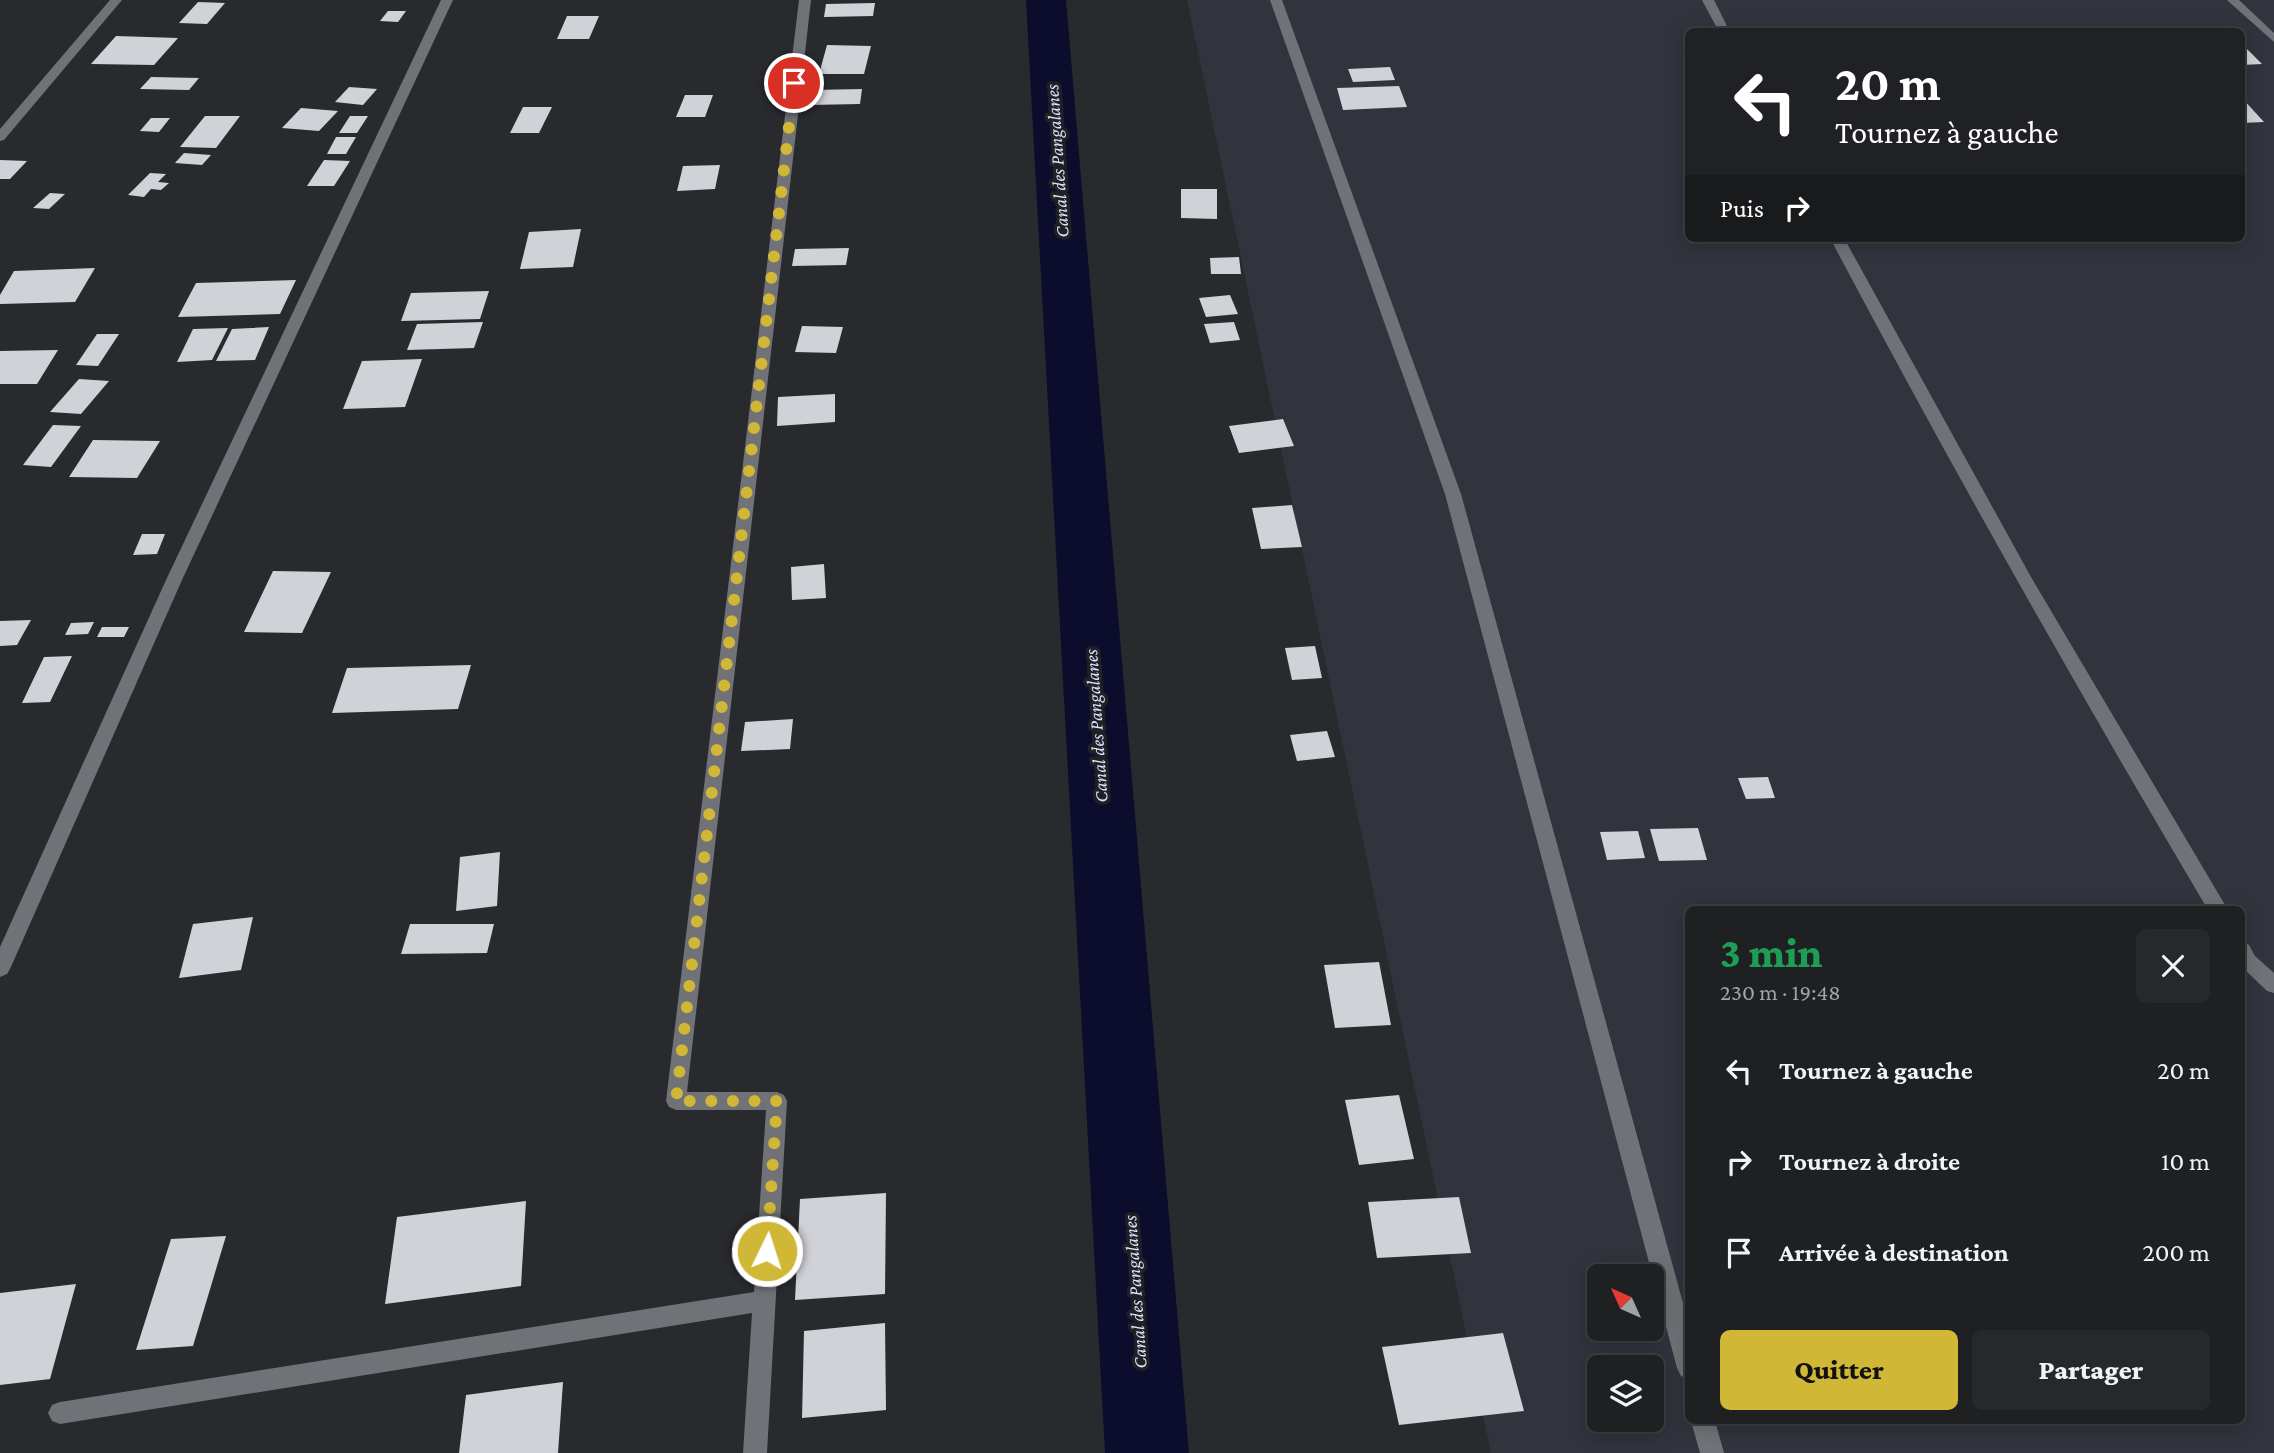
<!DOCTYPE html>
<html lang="fr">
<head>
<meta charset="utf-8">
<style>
	body { margin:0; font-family:"Crimson Pro",serif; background:#27282a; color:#f1f3f6; height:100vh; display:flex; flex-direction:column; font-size:26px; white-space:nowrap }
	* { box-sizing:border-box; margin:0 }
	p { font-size:23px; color:#a1a3a5 }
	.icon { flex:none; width:38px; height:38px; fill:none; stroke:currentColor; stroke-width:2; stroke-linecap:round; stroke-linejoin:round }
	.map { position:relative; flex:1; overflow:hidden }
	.details { position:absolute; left:1685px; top:906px; width:560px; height:518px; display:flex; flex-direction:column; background:#1f2022; border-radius:10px; box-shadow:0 4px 18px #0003,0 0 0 2px #3c3e40 }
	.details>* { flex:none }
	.guide { position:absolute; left:1685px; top:28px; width:560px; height:214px; border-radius:10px; box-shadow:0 4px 18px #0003,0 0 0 2px #3c3e40; background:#202124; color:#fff; overflow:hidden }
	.needle { width:46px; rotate:315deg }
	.fabs { position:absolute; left:1587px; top:1264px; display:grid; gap:14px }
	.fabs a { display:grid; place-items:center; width:77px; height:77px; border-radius:10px; background:#1f2022; box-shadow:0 4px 18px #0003,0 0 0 2px #3c3e40; font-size:35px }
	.pin { position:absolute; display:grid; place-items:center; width:60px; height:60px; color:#fff; margin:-30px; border:4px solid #fff; border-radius:50%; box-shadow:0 2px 7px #0007 }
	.me { position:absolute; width:77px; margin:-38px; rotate:4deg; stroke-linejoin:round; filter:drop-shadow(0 0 5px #0008) }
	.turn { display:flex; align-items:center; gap:24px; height:147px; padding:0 35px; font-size:32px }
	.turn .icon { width:91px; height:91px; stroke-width:2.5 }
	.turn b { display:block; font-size:49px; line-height:60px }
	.then { display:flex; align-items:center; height:66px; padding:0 35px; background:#0003; gap:14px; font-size:26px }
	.round { display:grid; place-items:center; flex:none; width:74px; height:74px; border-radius:10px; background:#27282a }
	.headline { display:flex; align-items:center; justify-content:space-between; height:119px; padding:0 35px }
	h1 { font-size:42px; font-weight:800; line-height:52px; color:#1e9e55 }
	.button { display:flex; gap:14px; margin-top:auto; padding:14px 35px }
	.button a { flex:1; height:80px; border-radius:10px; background:#d1b736; color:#111; font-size:28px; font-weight:800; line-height:80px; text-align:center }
	.button a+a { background:#27282a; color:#f1f3f6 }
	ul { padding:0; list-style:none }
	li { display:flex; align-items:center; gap:21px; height:91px; padding:0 35px }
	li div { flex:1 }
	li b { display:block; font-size:26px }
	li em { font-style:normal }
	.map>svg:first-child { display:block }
	.built { fill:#31333d; fill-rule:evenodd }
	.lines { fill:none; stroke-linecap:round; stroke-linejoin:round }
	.canal { fill:#0c0d2c; fill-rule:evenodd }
	.building { fill:#d1d2d8 }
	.lane { fill:#717277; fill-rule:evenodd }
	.street { fill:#717277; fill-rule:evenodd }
	.route { stroke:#d1b736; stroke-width:12; stroke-dasharray:0 21.6 }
	.labels { text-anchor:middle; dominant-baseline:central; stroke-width:7; stroke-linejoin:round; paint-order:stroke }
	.water-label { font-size:19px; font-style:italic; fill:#dde2fc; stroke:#202025 }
</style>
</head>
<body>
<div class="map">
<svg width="2274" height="1453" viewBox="0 0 2274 1453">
	<rect width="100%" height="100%" fill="#292a2e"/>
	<path class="built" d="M1187,0h1087v1453h-783zM1689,32h553v206h-553zM1689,910h553v511h-553zM1600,1276h52v52h-52zM1600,1367h52v52h-52z"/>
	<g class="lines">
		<path class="canal" d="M1026,0h40l123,1453h-84z"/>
	</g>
	<path class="building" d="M198,2l27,1 -18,21 -28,-1z
		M875,3l-2,13 -49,1 2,-13z
		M388,11h18l-8,11 -18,-1z
		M567,16h32l-10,23h-32z
		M116,36l62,2 -24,27 -63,-1z
		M2242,44l20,20 -20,1z
		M827,45l44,1 -7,28h-45z
		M1390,67l5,13 -42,2 -5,-13z
		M151,77l48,1 -10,12 -49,-1z
		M1399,86l8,21 -64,3 -6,-22z
		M349,87l28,2 -14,16 -28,-3z
		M862,89l-2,15 -51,1 3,-15z
		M685,95h28l-8,22h-29z
		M2242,98l22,24 -22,1z
		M523,107h29l-13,26h-29z
		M301,108l37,3 -19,20 -37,-3z
		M205,116h35l-24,32 -36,-1z
		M350,116h18l-11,17h-18z
		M151,118h19l-11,14 -19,-1z
		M336,137h20l-10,17h-19z
		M184,153l27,2 -9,10 -27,-2z
		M0,160l27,1 -17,18h-10z
		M324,160l26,1 -16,25h-27z
		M720,165l-5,24 -38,2 6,-25z
		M150,173l16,1 -8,8 11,1 -8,7 -10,-1 -7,8 -16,-2z
		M1181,189h36v30l-36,-1z
		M50,193l15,1 -16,15 -16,-1z
		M581,229l-8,38 -53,2 9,-37z
		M849,248l-3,17 -54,1 3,-17z
		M1239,257l2,17h-30l-1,-16z
		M95,268l-20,34 -75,2v-9l14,-24z
		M296,280l-16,34 -102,3 18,-34z
		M489,291l-9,28 -79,2 10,-28z
		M1230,295l8,19 -32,3 -7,-19z
		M483,322l-9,26 -67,2 10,-26z
		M1234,322l6,18 -30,3 -6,-19z
		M802,326l41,1 -7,26 -41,-1z
		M269,327l-14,33 -39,1 16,-32z
		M228,328l-16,32 -35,2 16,-33z
		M97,334h22l-21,32 -22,-1z
		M58,350l-21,34h-37v-33z
		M422,359l-17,48 -62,2 19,-48z
		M79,379l30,2 -28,33 -31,-2z
		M835,394v28l-58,4 1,-29z
		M1283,419l11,27 -55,7 -10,-27z
		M53,425l28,1 -30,41 -28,-2z
		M93,440l67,1 -23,37 -68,-1z
		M1292,505l10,42 -41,2 -9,-41z
		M142,534h23l-8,20 -24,1z
		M824,564l2,34 -34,2 -1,-33z
		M273,571l58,1 -29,61 -58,-1z
		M31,620l-14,25 -17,1v-25z
		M94,622l-6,12 -23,1 6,-12z
		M102,627h27l-5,10h-27z
		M1315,646l7,32 -30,2 -7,-32z
		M72,656l-22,46 -28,1 22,-46z
		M471,665l-13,44 -126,4 15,-45z
		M793,719l-3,30 -49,2 4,-29z
		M1327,731l8,26 -38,4 -7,-26z
		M1768,777l7,21 -29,1 -8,-21z
		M1698,828l9,32 -48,1 -9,-32z
		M1638,831l7,27 -38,2 -7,-28z
		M500,852l-3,54 -41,5 4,-54z
		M253,917l-12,53 -62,8 14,-54z
		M410,924h84l-7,29 -86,1z
		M1379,962l12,63 -56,3 -11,-63z
		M1399,1095l15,64 -55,6 -14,-65z
		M886,1193l-1,101 -90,6 5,-101z
		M1459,1197l12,56 -94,5 -9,-56z
		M526,1201l-5,85 -136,18 12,-87z
		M226,1236l-33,110 -57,4 35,-111z
		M76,1284l-26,95 -50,6v-92z
		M885,1323l1,87 -84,8 2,-87z
		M1503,1333l21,78 -125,14 -17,-78z
		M563,1382l-5,71h-99l7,-58z"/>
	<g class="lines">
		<path class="lane" d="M110,0h12l-118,140 -4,1v-12z
			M1270,0h12l179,494 228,831v54l-8,-3 -4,-8 -232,-874z
			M1702,0h12l16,32h-11z
			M2227,0h12l35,33v9z
			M1830,238h14l187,339 197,333h-20c-131,-221 -258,-445 -378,-672z
			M2242,942l7,3 6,11 19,17v20l-7,-2 -25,-24z
			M1691,1421h24l9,32h-24z"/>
		<path class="street" d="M441,0h12l-271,580 -172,389 -3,5 -7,3v-30l166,-367z
			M799,0h12l-124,1092h90l7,3 3,6 -20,352h-24l9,-140 -692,111 -8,-3 -4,-8 4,-8 8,-3 694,-110 12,-182h-90l-7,-3 -3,-6z"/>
	</g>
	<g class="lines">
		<path class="route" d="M767,1251l10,-150h-101l118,-1018"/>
	</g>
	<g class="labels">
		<g class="water-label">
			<text transform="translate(1057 161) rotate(-94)">Canal des Pangalanes</text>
			<text transform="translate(1096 726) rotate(-94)">Canal des Pangalanes</text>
			<text transform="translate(1135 1292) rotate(-94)">Canal des Pangalanes</text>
		</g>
	</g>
</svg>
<div class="fabs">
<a><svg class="needle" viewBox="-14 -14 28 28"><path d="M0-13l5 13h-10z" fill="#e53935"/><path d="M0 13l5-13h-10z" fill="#a1a3a5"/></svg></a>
<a><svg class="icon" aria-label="layers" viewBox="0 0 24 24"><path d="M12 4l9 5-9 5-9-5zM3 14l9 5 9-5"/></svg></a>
</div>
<div class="pin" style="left:794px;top:83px;background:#d93025"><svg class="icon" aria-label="arrive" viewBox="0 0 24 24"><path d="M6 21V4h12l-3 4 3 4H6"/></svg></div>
<svg class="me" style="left:767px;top:1251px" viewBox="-20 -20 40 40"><circle r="17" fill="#d1b736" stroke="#fff" stroke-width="3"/><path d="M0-11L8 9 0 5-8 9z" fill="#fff"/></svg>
<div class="guide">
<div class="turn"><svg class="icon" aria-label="left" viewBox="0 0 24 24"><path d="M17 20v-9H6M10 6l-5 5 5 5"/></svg><div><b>20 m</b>Tournez à gauche</div></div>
<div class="then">Puis<svg class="icon" aria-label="right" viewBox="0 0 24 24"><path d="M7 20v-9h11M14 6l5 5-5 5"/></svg></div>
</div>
<section class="details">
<div class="headline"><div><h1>3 min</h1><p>230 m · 19:48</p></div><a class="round"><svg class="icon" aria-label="close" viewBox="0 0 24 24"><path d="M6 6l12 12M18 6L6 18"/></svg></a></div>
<ul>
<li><svg class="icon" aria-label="left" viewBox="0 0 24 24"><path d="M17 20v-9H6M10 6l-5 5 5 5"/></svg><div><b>Tournez à gauche</b></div><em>20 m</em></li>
<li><svg class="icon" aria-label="right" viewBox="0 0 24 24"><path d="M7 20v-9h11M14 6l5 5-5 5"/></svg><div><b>Tournez à droite</b></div><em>10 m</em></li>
<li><svg class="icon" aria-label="arrive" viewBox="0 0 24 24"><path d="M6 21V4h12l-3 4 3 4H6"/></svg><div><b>Arrivée à destination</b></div><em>200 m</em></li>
</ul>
<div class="button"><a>Quitter</a><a>Partager</a></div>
</section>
</div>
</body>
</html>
